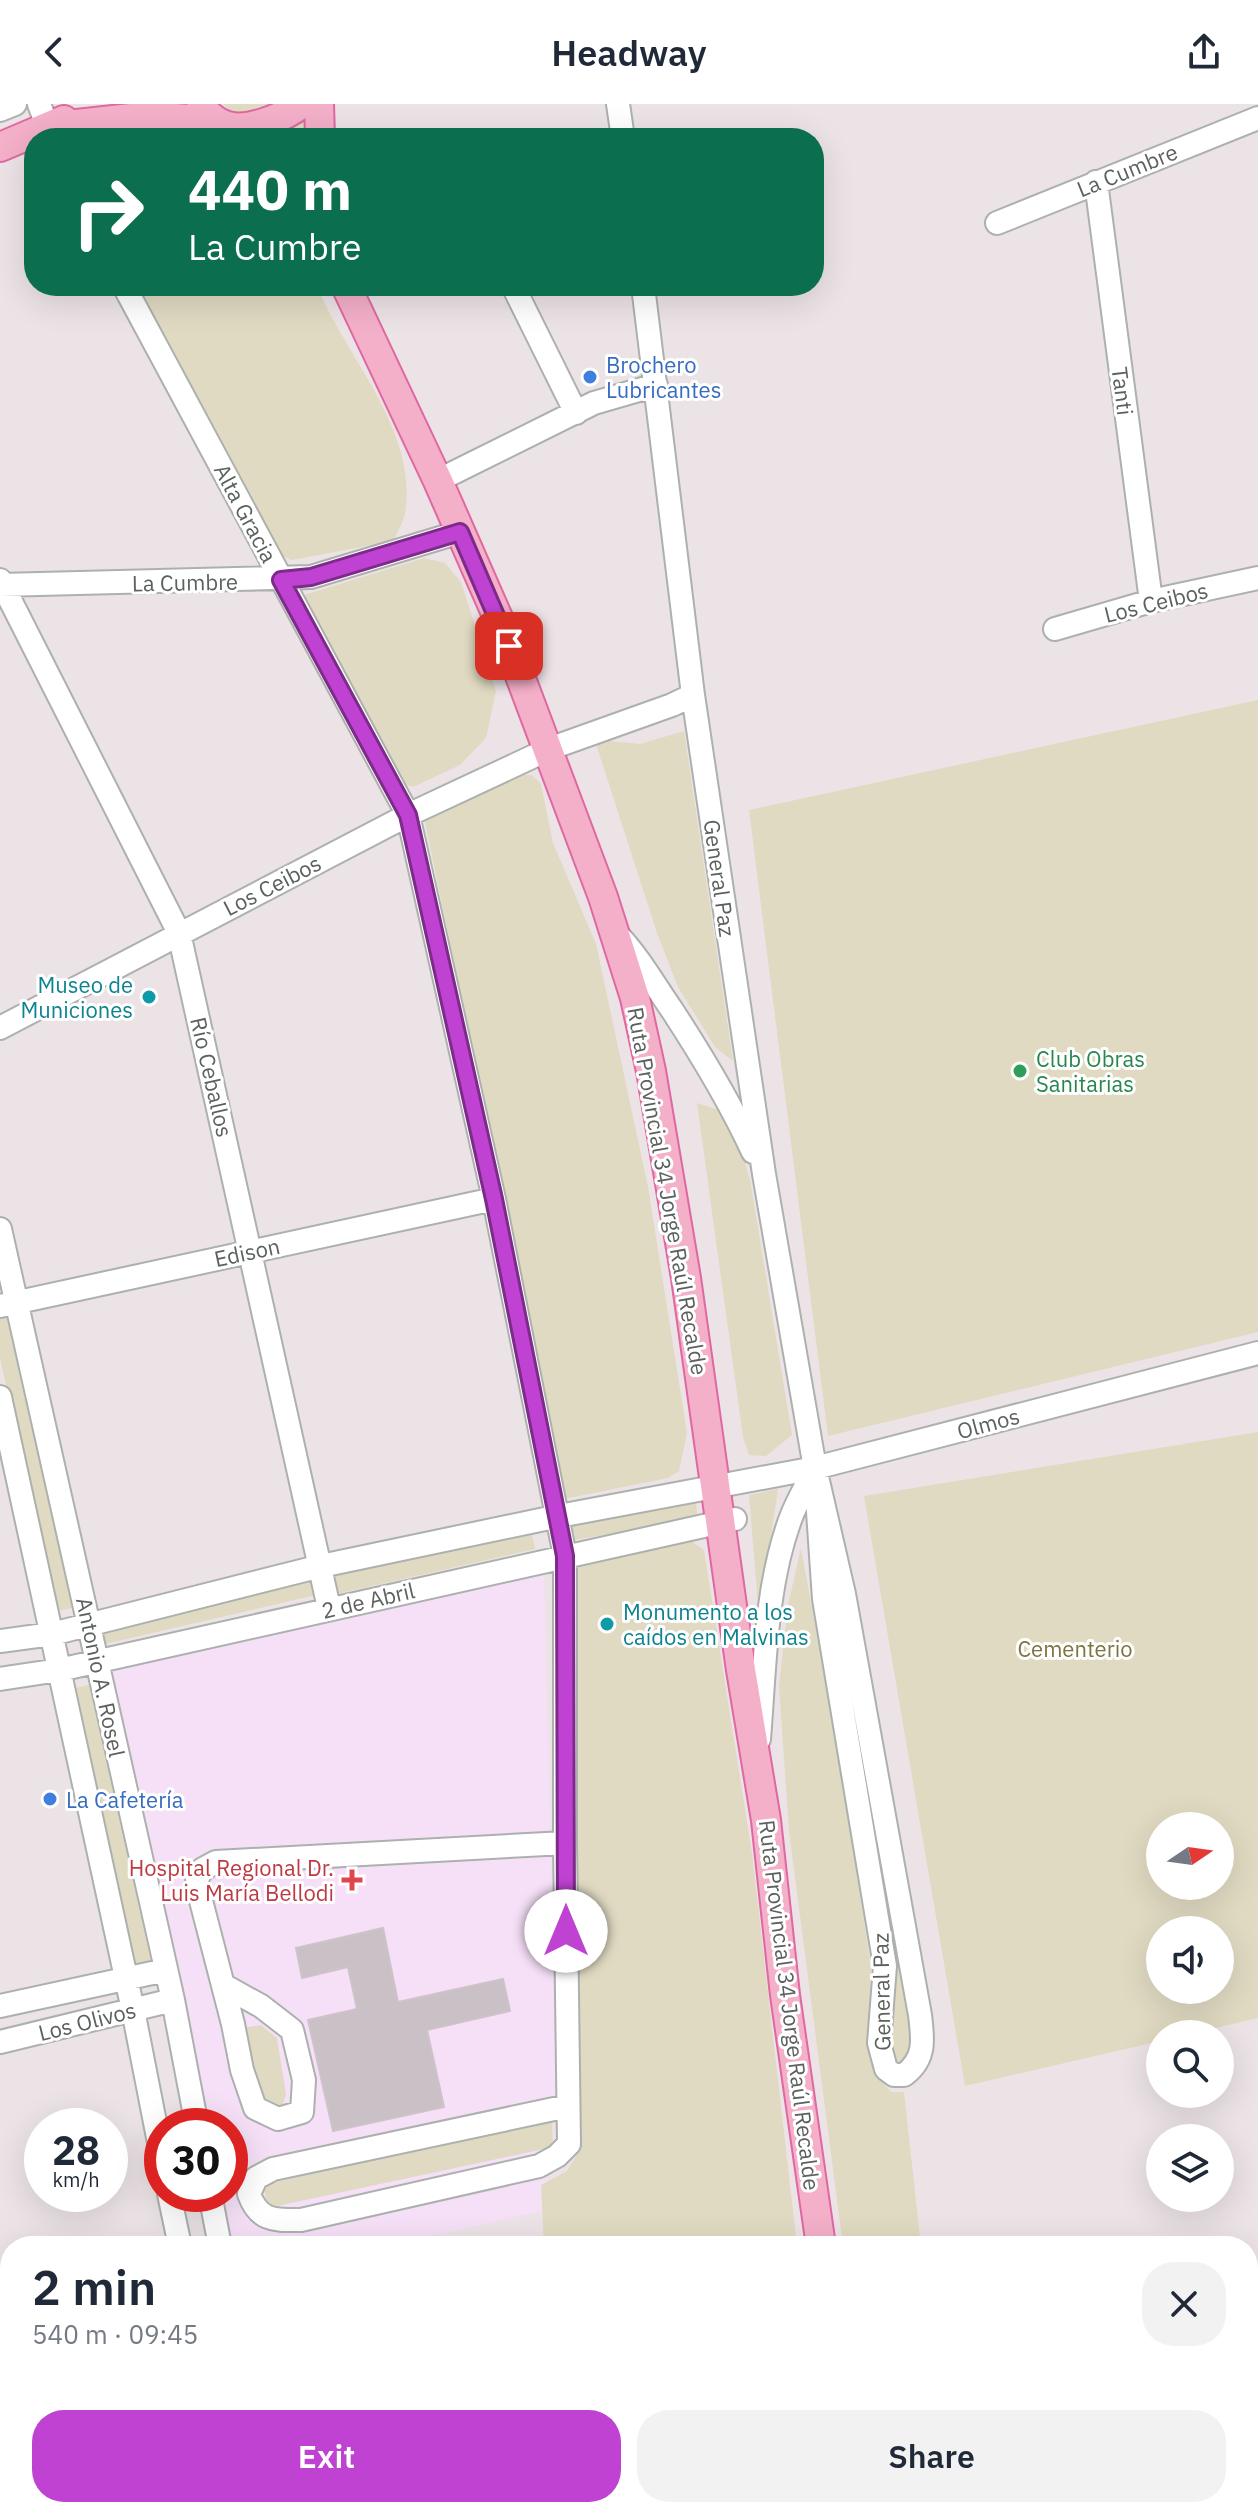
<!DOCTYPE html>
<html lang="en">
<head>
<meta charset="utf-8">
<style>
	body { margin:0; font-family:"IBM Plex Sans",sans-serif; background:#f2f2f3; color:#1f2937; height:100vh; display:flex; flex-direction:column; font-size:30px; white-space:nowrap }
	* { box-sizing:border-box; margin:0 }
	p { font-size:26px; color:#747a83 }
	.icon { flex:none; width:44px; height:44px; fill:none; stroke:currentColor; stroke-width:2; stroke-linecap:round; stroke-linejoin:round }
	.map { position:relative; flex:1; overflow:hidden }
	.panel { position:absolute; left:0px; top:2132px; width:1258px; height:282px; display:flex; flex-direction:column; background:#fff; border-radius:32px 32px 0 0; box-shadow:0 8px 32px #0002 }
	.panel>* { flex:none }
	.banner { position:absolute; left:24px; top:24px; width:800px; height:168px; border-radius:32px; box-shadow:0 8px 32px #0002; background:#0b6e4f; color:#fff; overflow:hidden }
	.needle { width:52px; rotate:77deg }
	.fabs { position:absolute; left:1146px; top:1708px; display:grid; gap:16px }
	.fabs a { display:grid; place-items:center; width:88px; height:88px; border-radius:50%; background:#fff; box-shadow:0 8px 32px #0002; font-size:40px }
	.speed { position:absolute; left:24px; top:2004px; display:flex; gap:16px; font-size:40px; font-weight:700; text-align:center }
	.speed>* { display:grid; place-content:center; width:104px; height:104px; border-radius:50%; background:#fff; box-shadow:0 8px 32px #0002; line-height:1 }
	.speed small { font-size:20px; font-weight:400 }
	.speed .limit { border:12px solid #d22; background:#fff; color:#111 }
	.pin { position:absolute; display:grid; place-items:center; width:68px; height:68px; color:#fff; margin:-34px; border-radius:16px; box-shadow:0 4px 12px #0006 }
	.me { position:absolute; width:88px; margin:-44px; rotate:0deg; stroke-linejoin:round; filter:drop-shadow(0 0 6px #0008) }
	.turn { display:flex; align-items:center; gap:28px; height:168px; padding:0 32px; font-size:36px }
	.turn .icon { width:104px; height:104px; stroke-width:2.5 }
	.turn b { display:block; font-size:56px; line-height:68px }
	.round { display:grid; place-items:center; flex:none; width:84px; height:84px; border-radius:32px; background:#f2f2f3 }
	.head { display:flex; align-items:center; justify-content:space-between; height:136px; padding:0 32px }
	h1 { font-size:48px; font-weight:600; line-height:60px }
	.cta { display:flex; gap:16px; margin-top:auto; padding:16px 32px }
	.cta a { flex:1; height:92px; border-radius:32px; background:#c042d3; color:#fff; font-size:32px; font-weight:600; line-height:92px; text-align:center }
	.cta a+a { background:#f2f2f3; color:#1f2937 }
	header { display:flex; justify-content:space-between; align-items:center; height:104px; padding:0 32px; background:#fff; font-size:36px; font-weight:600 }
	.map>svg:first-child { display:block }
	.medical { fill:#f5e0f7 }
	.green { fill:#e0dac2; fill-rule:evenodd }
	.building { fill:#c9c1c5; stroke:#cfc2c9; stroke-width:2 }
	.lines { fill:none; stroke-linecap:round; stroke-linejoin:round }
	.minor-casing { stroke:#acb1ae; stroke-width:26 }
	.major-casing { stroke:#df68a2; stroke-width:32 }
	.minor { stroke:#fff; stroke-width:22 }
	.major { stroke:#f4afc9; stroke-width:28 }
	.route-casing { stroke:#7d2b89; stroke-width:20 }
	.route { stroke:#c042d3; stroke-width:14 }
	.shop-dot { fill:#3f7fe0; stroke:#fff; stroke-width:3 }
	.culture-dot { fill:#0f9aa8; stroke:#fff; stroke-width:3 }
	.leisure-dot { fill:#2e9e5b; stroke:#fff; stroke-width:3 }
	.health-dot { fill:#e0444e; stroke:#fff; stroke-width:3 }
	.labels { text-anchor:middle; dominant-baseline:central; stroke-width:6; stroke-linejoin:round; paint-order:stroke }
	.street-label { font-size:22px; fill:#5b615d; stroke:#fff }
	.shop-label { font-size:22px; fill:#366cbe; stroke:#fff; text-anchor:start }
	.culture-label { font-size:22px; fill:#0d838f; stroke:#fff; text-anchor:end }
	.leisure-label { font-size:22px; fill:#27864d; stroke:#fff; text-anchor:start }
	.park-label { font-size:22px; fill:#7d733f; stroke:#fff }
	.health-label { font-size:22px; fill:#be3a42; stroke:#fff; text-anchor:end }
</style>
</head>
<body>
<header><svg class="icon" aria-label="back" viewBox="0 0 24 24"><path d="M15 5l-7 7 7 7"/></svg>Headway<svg class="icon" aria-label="share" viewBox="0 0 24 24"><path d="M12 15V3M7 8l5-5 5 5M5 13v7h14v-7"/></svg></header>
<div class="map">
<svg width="1258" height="2413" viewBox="0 0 1258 2413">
	<rect width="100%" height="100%" fill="#ece3e6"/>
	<path class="medical" d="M544,1467l12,518 -4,30 1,28 -11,64 -156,35h-153l-12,-52h9v-68h-23l-100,-456z"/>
	<path class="green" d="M223,0h63c-21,7 -45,19 -63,0z
		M308,8v26h-40l-2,-3z
		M207,25l14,9h-118z
		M134,182h183c29,72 102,145 88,227 -2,10 -8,20 -12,28l-101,19 -14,-5z
		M424,454l21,5 16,19 35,109 -10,47 -26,27 -47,22 -15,-6 -97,-185z
		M1258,596v632l-430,104 -79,-626z
		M684,627l49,330 -18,-14 -37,-60 -21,-54 -61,-189 14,-3 30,3z
		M516,671h16l9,9 12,59 43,101 52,243 39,246 -8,38 -11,7 -104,21 -140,-682z
		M697,999l22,7 19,30 12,39 42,256 -26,21 -17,-1 -6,-18z
		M6,1211l66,293 -15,3 -57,-253v-42z
		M1258,1328v586l-68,16h-30v7l-195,45 -101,-590zM1160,1722h60v60h-60zM1160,1826h60v60h-60z
		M778,1385l-19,127 -10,-121z
		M695,1395l3,19 -124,22 -3,-19z
		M531,1426l4,19 -199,45 -4,-19z
		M690,1436l14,10 48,303 45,393h-253l-3,-61 26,-14 11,-18 -2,-582 5,-10z
		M801,1444l39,215 31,205 -4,74 9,34 15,16h13l17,154h-78l-54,-415 -10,-145 9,-81z
		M313,1477l3,14 -211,49 -3,-14z
		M854,1574l61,352 -4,31 -10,3 -12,-6 -43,-379z
		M89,1581l62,277 -19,3 -61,-276z
		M261,1921l16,13 9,56 -3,10 -12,5 -12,-9 -16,-72z
		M552,2015l1,28 -285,61 -5,-23z
		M876,2404h74l1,9h-74z"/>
	<path class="building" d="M383,1824l15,74 105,-23 7,32 -83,19 17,77 -111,24 -25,-111 49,-11 -9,-42 -46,11 -6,-30z"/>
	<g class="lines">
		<g class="minor-casing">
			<path id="minor" d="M39,0l13,34
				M618,0l5,34
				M0,6l15,-6
				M1096,78l55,419
				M997,119l261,-105
				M124,182l284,529 86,384 71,357v287l4,301 -12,12 -18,10 -238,54c-26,0 -42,2 -52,-26l7,-16 17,-9 295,-63
				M513,182l63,127
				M643,182l50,409 71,479 51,294 29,126 76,421c3,24 6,44 -16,60h-10l-8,-6 -7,-26 6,-77 -61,-367 -9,-131
				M449,371l145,-72 62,-18
				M0,476l179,353 150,675
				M0,481l311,-8 149,-45
				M1055,525l96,-28 107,-23
				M560,641l112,-40 21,-10
				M617,830c22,23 37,50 55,76 30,46 58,92 81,142
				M0,924l408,-213 139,-65
				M0,1125l173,771 24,126
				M0,1202l494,-107
				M0,1293l133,613 29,148
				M0,1537l52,-7 269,-68 238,-50 256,-48 443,-115
				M0,1575l59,-9 676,-151
				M759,1635c6,-72 6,-150 31,-219 6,-17 16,-33 24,-50
				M223,1881l38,21 31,24 12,50 -2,32 -24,7 -23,-11 -13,-38 -9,-46 -34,-131 -2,-15 6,-9 13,-7 349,-19
				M0,1902l166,-36
				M0,1938l173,-42
				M169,2090l11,52
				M210,2090l10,52
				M0,2342l10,-3
				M1248,2356l10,-5
				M1248,2382l10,2
				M759,2404l3,4 76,5
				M1113,2413l22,-9"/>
		</g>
		<g class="major-casing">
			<path id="major" d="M319,0l1,34
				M201,4c9,8 15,15 27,18 20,6 57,-9 73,-22
				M49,23l100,-11 66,5
				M0,43l64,-27
				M346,182l92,195 61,139 104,277 32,101 16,73 35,207 55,392 25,150 19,175 36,251
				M848,2404v9"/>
		</g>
		<use href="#minor" class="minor"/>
		<use href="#major" class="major"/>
	</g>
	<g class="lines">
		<g class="route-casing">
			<path id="route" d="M509,542l-49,-114 -149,45 -30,3 127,235 86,384 71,357 1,375"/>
		</g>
		<use href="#route" class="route"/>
	</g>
	<g class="shop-dot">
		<circle cx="590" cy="273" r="8"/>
		<circle cx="50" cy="1695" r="8"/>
	</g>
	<g class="culture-dot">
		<circle cx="149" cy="893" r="8"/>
		<circle cx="607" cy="1520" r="8"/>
	</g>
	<circle class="leisure-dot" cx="1020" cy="967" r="8"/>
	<path class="health-dot" d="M348 1764h8v8h8v8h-8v8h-8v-8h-8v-8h8z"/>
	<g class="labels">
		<g class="street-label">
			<text transform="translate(1127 66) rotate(-22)">La Cumbre</text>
			<text transform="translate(1123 287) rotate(83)">Tanti</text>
			<text transform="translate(246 409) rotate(62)">Alta Gracia</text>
			<text transform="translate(185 478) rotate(-1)">La Cumbre</text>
			<text transform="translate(1156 498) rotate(-14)">Los Ceibos</text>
			<text transform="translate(720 774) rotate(82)">General Paz</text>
			<text transform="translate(272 781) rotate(-27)">Los Ceibos</text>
			<text transform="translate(212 973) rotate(77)">Río Ceballos</text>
			<text transform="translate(668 1087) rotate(80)">Ruta Provincial 34 Jorge Raúl Recalde</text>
			<text transform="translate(247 1148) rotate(-12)">Edison</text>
			<text transform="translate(988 1319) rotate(-15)">Olmos</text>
			<text transform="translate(368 1496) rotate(-13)">2 de Abril</text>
			<text transform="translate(101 1573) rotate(78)">Antonio A. Rosel</text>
			<text transform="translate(881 1888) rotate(-91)">General Paz</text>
			<text transform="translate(790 1901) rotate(83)">Ruta Provincial 34 Jorge Raúl Recalde</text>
			<text transform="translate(87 1917) rotate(-14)">Los Olivos</text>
		</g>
		<g class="shop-label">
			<text x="606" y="260">Brochero<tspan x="606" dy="25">Lubricantes</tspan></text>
			<text x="66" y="1695">La Cafetería</text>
		</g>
		<g class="culture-label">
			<text x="133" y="880">Museo de<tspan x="133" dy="25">Municiones</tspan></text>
			<text x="623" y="1507" text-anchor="start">Monumento a los<tspan x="623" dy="25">caídos en Malvinas</tspan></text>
		</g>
		<g class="leisure-label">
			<text x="1036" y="954">Club Obras<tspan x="1036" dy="25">Sanitarias</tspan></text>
		</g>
		<g class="park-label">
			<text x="1075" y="1544">Cementerio</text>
		</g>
		<g class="health-label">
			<text x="334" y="1763">Hospital Regional Dr.<tspan x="334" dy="25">Luis María Bellodi</tspan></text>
		</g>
	</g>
</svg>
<div class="fabs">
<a><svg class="needle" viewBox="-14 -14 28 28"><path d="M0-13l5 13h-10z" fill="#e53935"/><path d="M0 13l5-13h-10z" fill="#747a83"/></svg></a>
<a><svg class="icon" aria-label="sound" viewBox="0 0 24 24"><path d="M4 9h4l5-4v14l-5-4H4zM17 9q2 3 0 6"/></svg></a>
<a><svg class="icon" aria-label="search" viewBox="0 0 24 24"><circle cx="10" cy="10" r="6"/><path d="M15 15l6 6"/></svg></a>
<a><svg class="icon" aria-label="layers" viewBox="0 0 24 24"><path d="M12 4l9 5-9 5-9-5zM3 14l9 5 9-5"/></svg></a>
</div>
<div class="speed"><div>28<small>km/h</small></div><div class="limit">30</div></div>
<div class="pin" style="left:509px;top:542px;background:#d93025"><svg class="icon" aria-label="arrive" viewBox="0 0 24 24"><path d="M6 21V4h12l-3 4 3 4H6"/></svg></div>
<svg class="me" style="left:566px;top:1827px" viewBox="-20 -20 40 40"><circle r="19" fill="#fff"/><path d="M0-13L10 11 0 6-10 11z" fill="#c042d3"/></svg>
<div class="banner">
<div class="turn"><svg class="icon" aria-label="right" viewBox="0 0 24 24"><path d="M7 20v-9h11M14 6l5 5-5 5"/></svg><div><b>440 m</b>La Cumbre</div></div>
</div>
<section class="panel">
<div class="head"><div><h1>2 min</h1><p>540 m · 09:45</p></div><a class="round"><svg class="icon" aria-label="close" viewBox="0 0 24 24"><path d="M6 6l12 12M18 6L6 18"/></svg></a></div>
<div class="cta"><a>Exit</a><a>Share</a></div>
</section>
</div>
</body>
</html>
